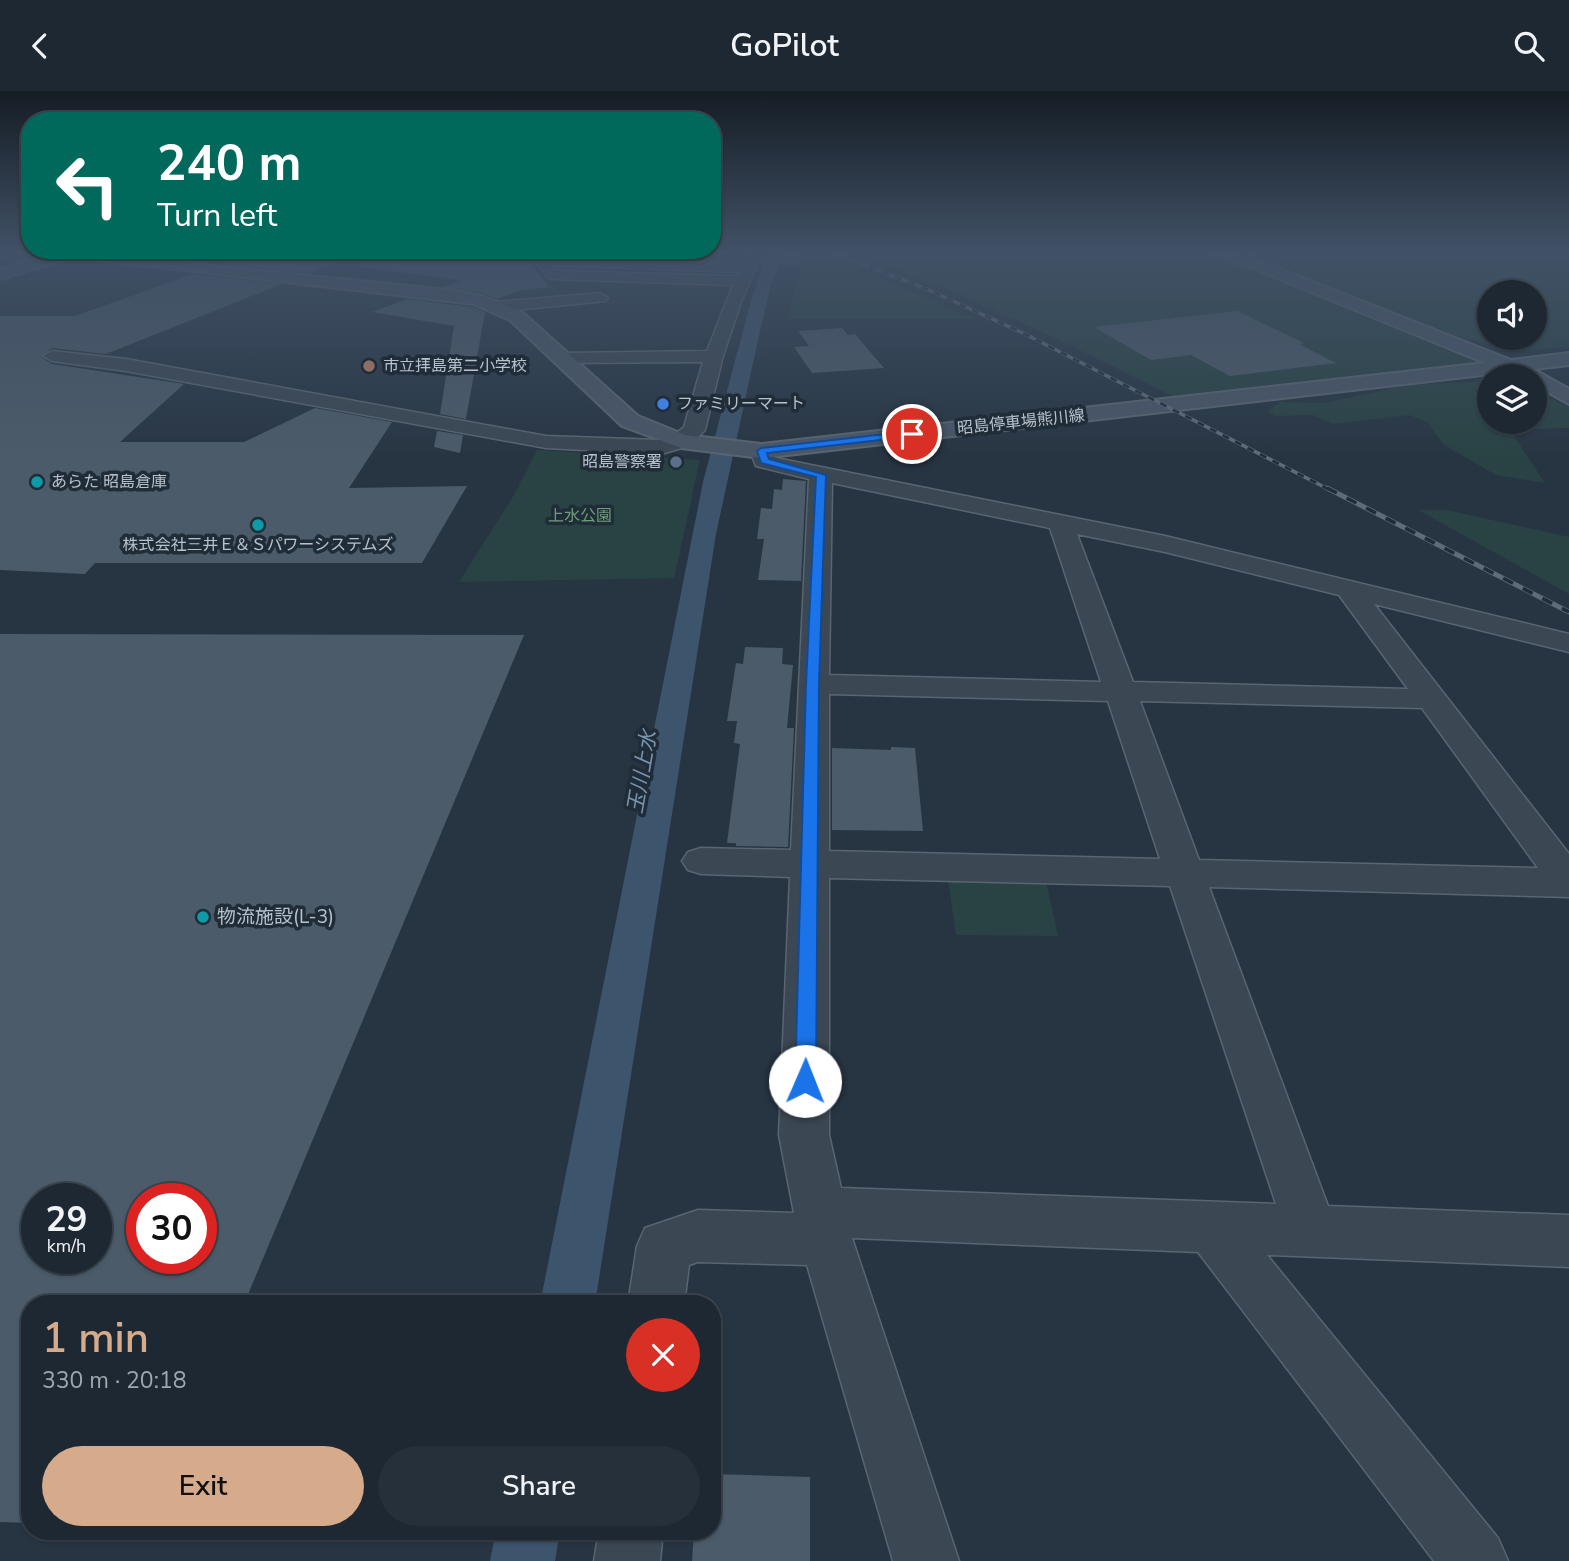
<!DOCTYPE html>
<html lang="en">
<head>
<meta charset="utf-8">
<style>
	body { margin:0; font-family:"Nunito Sans","Noto Sans JP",sans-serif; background:#25303a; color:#f1f3f6; height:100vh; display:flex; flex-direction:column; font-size:26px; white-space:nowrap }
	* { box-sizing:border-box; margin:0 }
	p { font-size:23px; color:#a0a6ac }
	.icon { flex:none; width:38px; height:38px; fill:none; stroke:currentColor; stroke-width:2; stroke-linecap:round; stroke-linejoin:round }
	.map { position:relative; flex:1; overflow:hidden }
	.details { position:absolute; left:21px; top:1204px; width:700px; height:245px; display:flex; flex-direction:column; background:#1d2832; border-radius:28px; box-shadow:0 2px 5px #0004,0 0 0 2px #3b444d }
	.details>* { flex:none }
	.top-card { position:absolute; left:21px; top:21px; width:700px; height:147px; border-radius:28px; box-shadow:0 2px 5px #0004,0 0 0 2px #3b444d; background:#00695c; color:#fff; overflow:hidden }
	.fabs { position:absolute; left:1477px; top:189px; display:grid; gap:14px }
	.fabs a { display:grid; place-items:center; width:70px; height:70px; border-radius:50%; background:#1d2832; box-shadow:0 2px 5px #0004,0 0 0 2px #3b444d; font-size:35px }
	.speed { position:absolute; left:21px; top:1092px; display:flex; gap:14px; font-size:35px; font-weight:700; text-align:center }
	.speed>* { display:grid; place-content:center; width:91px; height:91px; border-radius:50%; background:#1d2832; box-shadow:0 2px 5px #0004,0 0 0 2px #3b444d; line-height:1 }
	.speed small { font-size:18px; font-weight:400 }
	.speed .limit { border:10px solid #d22; background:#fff; color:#111 }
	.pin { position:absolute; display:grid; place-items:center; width:60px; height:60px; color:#fff; margin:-30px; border:4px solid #fff; border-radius:50%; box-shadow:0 2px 7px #0007 }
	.me { position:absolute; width:77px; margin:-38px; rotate:1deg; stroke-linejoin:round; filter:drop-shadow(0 0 5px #0008) }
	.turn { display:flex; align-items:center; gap:24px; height:147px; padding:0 21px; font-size:32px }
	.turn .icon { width:91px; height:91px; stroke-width:2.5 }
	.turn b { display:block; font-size:49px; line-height:60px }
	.round { display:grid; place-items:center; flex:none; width:74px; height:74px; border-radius:37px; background:#25303a }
	.summary { display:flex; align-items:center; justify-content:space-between; height:119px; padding:0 21px }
	h1 { font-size:42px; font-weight:600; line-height:52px; color:#d6ab8b }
	.action { display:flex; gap:14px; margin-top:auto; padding:14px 21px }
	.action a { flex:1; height:80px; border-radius:42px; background:#d6ab8b; color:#111; font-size:28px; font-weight:600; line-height:80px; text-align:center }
	.action a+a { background:#25303a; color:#f1f3f6 }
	header { display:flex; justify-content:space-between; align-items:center; height:91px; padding:0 21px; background:#1d2832; font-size:32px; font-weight:600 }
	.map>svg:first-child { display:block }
	.green { fill:#294344; fill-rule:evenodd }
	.water { fill:#3c546c }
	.building { fill:#4b5b69; fill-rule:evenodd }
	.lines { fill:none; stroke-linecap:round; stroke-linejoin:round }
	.street-casing { stroke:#596570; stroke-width:3 }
	.secondary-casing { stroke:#596570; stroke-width:4 }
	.street { fill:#3b4753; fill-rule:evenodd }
	.secondary { fill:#495666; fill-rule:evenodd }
	.rail-far1-casing { stroke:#5d6b7a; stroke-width:3.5 }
	.rail-casing { stroke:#5d6b7a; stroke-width:5 }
	.rail-far1 { stroke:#202c38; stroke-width:2.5; stroke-dasharray:7; stroke-linecap:butt }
	.rail { stroke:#202c38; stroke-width:3.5; stroke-dasharray:11; stroke-linecap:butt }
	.route { fill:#1a73e8; stroke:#114b97; stroke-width:2 }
	.education-dot { fill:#8d6e63; stroke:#202c38; stroke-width:2.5 }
	.shop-dot { fill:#3f7fe0; stroke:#202c38; stroke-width:2.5 }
	.service-dot { fill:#5c6f8a; stroke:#202c38; stroke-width:2.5 }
	.culture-dot { fill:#0f9aa8; stroke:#202c38; stroke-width:2.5 }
	.labels { text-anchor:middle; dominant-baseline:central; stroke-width:7; stroke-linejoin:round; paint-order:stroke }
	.far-poi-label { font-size:16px; fill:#b8c2cd; stroke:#202c38; text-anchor:start }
	.far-street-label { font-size:16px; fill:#b8c2cd; stroke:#202c38 }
	.far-park-label { font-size:16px; fill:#6f9e77; stroke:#202c38 }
	.poi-label { font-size:19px; fill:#b8c2cd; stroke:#202c38; text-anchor:start }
	.water-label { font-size:21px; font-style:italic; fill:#7895b0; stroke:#202c38 }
</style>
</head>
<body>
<header><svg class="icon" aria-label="back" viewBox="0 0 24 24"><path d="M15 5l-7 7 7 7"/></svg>GoPilot<svg class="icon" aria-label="search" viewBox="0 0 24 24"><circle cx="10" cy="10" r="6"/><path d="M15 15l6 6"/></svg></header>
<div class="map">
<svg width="1569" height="1470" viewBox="0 0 1569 1470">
	<rect width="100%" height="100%" fill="#273543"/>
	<path class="green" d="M807,160h11l157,68h-188z
		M848,160h348l35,8 172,60 -149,-60 32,-8h282l1,96 -60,4 -40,-12 -5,13 11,5 1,7 -296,36 -110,-55 -117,-54zM1489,201h46v46h-46z
		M1488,290l1,41h46v-31l34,16v21l-59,2 35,53 -49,-8 -52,-30 -17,-23 -18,-7 -77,9 -19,-9 -38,1 -7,-5 12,-9 44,1 84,-18z
		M537,359l163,10 -26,118 -215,4 55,-87z
		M1418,419h28l123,27v57z
		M948,789l98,1 12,55 -102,-1z"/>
	<path class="water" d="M768,160h16l-13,33 -10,42 -45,208 -121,770h-55l163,-822 47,-178z
		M496,1440h64l-5,30h-65z"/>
	<path class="building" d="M257,160h264l28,36 -31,4 -21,8 -14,-6 -41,-6 19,-7 -101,-13 1,-14 -52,20 -88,-9z
		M193,183l89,10 -176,70 -54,-6 -11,9 11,7 132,20 -64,58h124l71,-34 77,14 -43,66 118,-2 -45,77h-327l-10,11 -85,-4v-254h75z
		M408,208l64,8 13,5 -19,107 -26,-5 14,-88 -82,-14z
		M1237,220l67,32 -5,1 37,19 -106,13 -39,-21 -40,5 -57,-33z
		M842,237l6,7 7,-1 29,34 -72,5 -18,-26 15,-1 -11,-15z
		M437,340l26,4 -3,18 -26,-6z
		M783,388l23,2 -5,100 -43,-1 6,-41h-7l4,-31 11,1 2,-20 8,1z
		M0,543l524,1 -280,669h-214v219l-30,-1zM37,1108h59v59h-59zM142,1108h59v59h-59z
		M745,556l38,1 -1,16 11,1 -6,63h7l-6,119 -52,-1v-3h-9l13,-99 -6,-1 3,-22h-10l9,-58 7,1z
		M891,656l24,1 8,83 -91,-1v-82l59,2z
		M712,1383l98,3v84h-118l2,-30h18z"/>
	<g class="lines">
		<g class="street-casing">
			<path id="street" d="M749,160l45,4 7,4 -7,4 -36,-1 -17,40 -18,54 -18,74 -16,16 -28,8 -115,-6 -420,-77 -74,-10 -9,-5 9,-5 74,8 420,77 114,4 13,-4 11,-9 19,-65 -140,1 -9,-5 9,-5 144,-2 26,-66 -179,-6 -5,-1 -14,-18 7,-4 201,7zM553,174l186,7 -2,4 -179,-5z
				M1239,160h22l-21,9h-10v-6z
				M600,202l8,5 -2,3 -110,11 -8,-5 8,-5z
				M761,353l8,2 5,11 7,2 384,77 404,98v18l-195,-48 195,250v43l-360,-10 119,319 241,9v52l-302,-12 231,283 10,23h-74l-236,-309 -346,-14 107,323h-66l-86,-296 -109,-3 -9,3 -5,39h-56l9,-58 8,-18 53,-18 96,3 -15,-78 11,-258 -89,-3 -13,-4 -6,-9 6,-9 13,-4 90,2 18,-371 -53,-13 -6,-15 3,-5zM832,392l218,45 51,154 -272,-7zM1077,443l88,18 174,43 69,94 -275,-7zM829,603l279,7 52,158 -331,-8zM1140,610l282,7 116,160 -339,-8zM829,787l341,8 106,318 -435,-16 -12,-53z
				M599,1440h64l-3,30h-66z"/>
		</g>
		<g class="secondary-casing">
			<path id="secondary" d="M54,160h43l126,16 227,23 33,6 39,16 116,104 47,19 76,9 724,-81 -230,-94 -54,-18h24l40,12 246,97 58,-7v12l-808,93 -80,-10 -59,-22 -112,-106 -37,-16 -400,-47 -73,22v-10z
				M1535,279l34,19v15l-34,-19v-9h-10l3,-4z"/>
		</g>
		<use href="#street" class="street"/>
		<use href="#secondary" class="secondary"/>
		<g class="rail-far1-casing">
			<path id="rail-far1" d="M830,160l101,40 92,42 307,157"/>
		</g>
		<g class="rail-casing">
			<path id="rail" d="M1327,397l242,124"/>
		</g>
		<use href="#rail-far1" class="rail-far1"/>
		<use href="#rail" class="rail"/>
	</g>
	<linearGradient id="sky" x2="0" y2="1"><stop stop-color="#151d25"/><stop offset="0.44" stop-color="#415166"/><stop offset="1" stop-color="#415166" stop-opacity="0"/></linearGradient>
	<rect width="1569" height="366" fill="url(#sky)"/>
	<path class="route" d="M912,340l4,3 -1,2 -148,17 2,6 57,16 -7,209 -3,397 -3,6 -8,2 -7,-2 -3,-6 11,-397 10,-207 -55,-14 -4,-12 4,-3z"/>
	<circle class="education-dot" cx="369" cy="275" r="7"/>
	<circle class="shop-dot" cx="663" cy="313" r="7"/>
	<circle class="service-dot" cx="676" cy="371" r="7"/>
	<g class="culture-dot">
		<circle cx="37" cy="391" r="7"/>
		<circle cx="258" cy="434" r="7"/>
		<circle cx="203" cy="826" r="7"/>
	</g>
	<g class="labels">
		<g class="far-poi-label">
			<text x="383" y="275">市立拝島第二小学校</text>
			<text x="677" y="313">ファミリーマート</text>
			<text x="662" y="371" text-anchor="end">昭島警察署</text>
			<text x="51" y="391">あらた 昭島倉庫</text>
			<text x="258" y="454" text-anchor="middle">株式会社三井Ｅ＆Ｓパワーシステムズ</text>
		</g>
		<g class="far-street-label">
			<text transform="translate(1021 331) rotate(-6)">昭島停車場熊川線</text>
		</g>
		<g class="far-park-label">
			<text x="580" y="425">上水公園</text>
		</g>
		<g class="poi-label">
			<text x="217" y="826">物流施設(L-3)</text>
		</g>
		<g class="water-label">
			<text transform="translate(642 681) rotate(-80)">玉川上水</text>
		</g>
	</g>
</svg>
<div class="fabs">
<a><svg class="icon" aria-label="sound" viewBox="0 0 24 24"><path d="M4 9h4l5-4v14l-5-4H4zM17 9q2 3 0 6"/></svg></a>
<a><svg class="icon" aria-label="layers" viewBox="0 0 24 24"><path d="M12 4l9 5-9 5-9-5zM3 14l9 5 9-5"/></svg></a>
</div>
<div class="speed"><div>29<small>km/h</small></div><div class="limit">30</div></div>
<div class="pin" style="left:912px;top:343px;background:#d93025"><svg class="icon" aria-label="arrive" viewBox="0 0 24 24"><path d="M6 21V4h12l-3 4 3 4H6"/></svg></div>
<svg class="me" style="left:805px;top:990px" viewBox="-20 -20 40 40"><circle r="19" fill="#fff"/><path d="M0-13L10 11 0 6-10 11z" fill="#1a73e8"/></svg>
<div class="top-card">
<div class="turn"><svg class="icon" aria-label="left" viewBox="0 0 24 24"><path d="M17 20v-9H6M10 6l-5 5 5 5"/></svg><div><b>240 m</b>Turn left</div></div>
</div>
<section class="details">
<div class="summary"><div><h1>1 min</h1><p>330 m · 20:18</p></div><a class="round" style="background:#d93025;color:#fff"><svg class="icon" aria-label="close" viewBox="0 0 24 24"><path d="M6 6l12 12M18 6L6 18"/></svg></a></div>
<div class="action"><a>Exit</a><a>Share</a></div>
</section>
</div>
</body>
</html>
